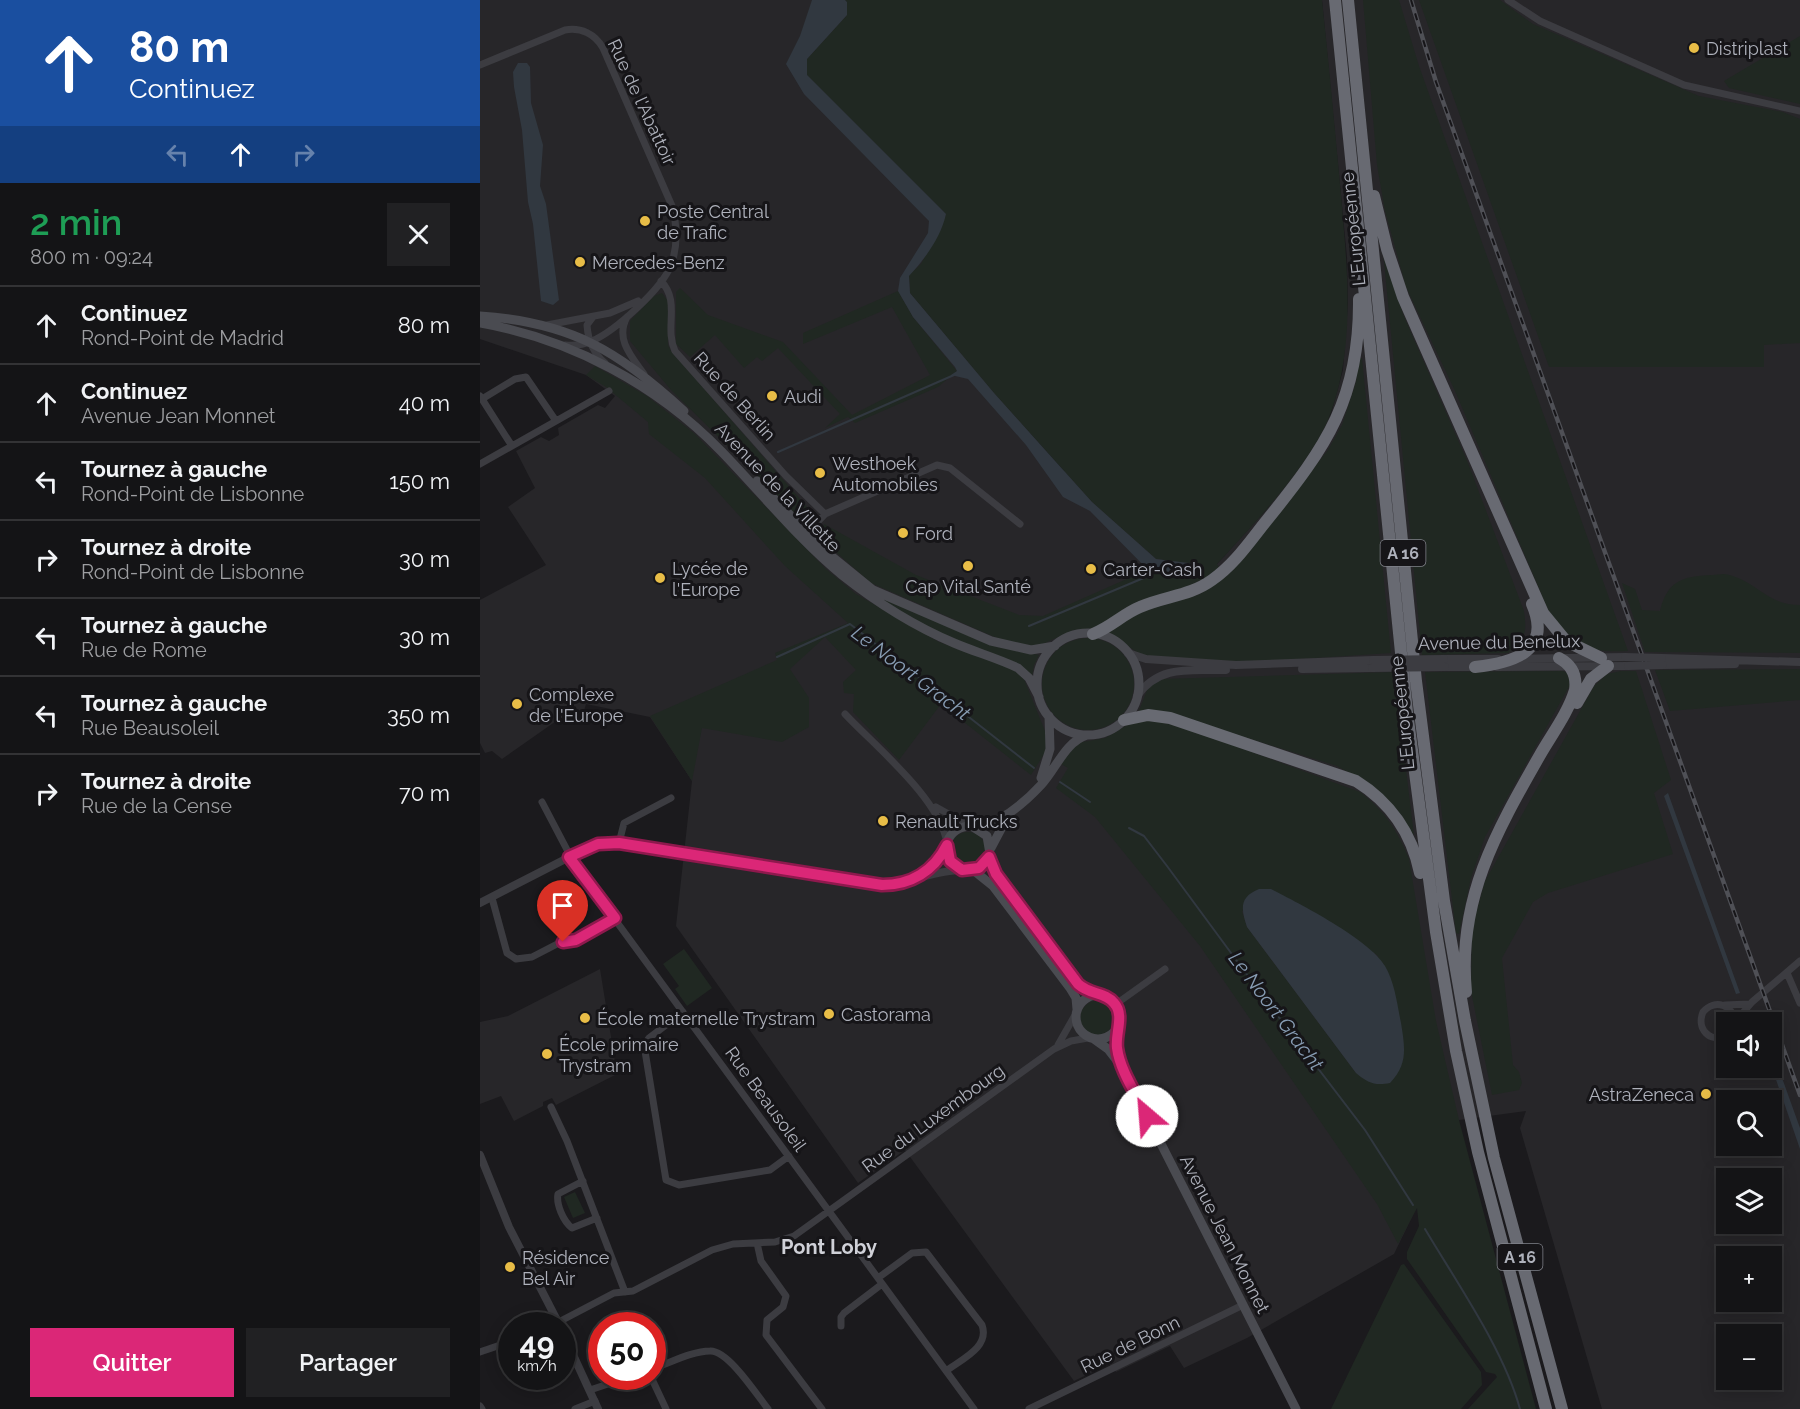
<!DOCTYPE html>
<html lang="fr">
<head>
<meta charset="utf-8">
<style>
	body { margin:0; font-family:Raleway,sans-serif; background:#212123; color:#f1f3f6; height:100vh; display:flex; flex-direction:column; font-size:22px; white-space:nowrap }
	* { box-sizing:border-box; margin:0 }
	p { font-size:20px; color:#9d9ea1 }
	.icon { flex:none; width:33px; height:33px; fill:none; stroke:currentColor; stroke-width:2; stroke-linecap:round; stroke-linejoin:round }
	.map { position:relative; flex:1; overflow:hidden }
	.sheet { display:flex; flex-direction:column; background:#141416; width:480px }
	.sheet>* { flex:none }
	.top-card { background:#1a4fa0; color:#fff; overflow:hidden }
	.tools { position:absolute; left:1236px; top:1012px; display:grid; gap:12px }
	.tools a { display:grid; place-items:center; width:66px; height:66px; border-radius:0px; background:#141416; box-shadow:0 3px 15px #0003,0 0 0 2px #333335; font-size:30px }
	.speed { position:absolute; left:18px; top:1312px; display:flex; gap:12px; font-size:30px; font-weight:700; text-align:center }
	.speed>* { display:grid; place-content:center; width:78px; height:78px; border-radius:50%; background:#141416; box-shadow:0 3px 15px #0003,0 0 0 2px #333335; line-height:1 }
	.speed small { font-size:15px; font-weight:400 }
	.speed .limit { border:9px solid #d22; background:#fff; color:#111 }
	.pin { position:absolute; display:grid; place-items:center; width:51px; height:51px; color:#fff; margin:-62px -26px; border-radius:50% 50% 50% 0; rotate:-45deg; box-shadow:0 0 6px #0007 }
	.pin .icon { rotate:45deg }
	.me { position:absolute; width:66px; margin:-33px; rotate:333deg; stroke-linejoin:round; filter:drop-shadow(0 0 4px #0008) }
	.turn { display:flex; align-items:center; gap:21px; height:126px; padding:0 30px; font-size:27px }
	.turn .icon { width:78px; height:78px; stroke-width:2.5 }
	.turn b { display:block; font-size:42px; line-height:51px }
	.lanes { display:flex; align-items:center; height:57px; padding:0 30px; background:#0003; justify-content:center; gap:30px; direction:ltr }
	.lanes .off { opacity:.35 }
	.round { display:grid; place-items:center; flex:none; width:63px; height:63px; border-radius:0px; background:#212123 }
	.summary { display:flex; align-items:center; justify-content:space-between; height:102px; padding:0 30px }
	h1 { font-size:36px; font-weight:600; line-height:45px; color:#1e9e55 }
	.button { display:flex; gap:12px; margin-top:auto; padding:12px 30px }
	.button a { flex:1; height:69px; border-radius:0px; background:#db2777; color:#fff; font-size:24px; font-weight:600; line-height:69px; text-align:center }
	.button a+a { background:#212123; color:#f1f3f6 }
	ul { padding:0; list-style:none }
	li { display:flex; align-items:center; gap:18px; height:78px; padding:0 30px; border-top:2px solid #333335 }
	li div { flex:1 }
	li b { display:block; font-size:22px }
	li em { font-style:normal }
	main { display:flex; flex:1; min-height:0 }
	.map>svg:first-child { display:block }
	.built { fill:#272629; fill-rule:evenodd }
	.green { fill:#202822; fill-rule:evenodd }
	.water { fill:#313840 }
	.lines { fill:none; stroke-linecap:round; stroke-linejoin:round }
	.stream { stroke:#313840; stroke-width:2 }
	.minor { stroke:#3c3c41; stroke-width:7 }
	.tertiary { stroke:#3c3c41; stroke-width:8 }
	.secondary { stroke:#4a4b51; stroke-width:9 }
	.motorway { stroke:#686a72; stroke-width:12 }
	.rail-casing { stroke:#4f5056; stroke-width:4.5 }
	.rail { stroke:#161518; stroke-width:2; stroke-dasharray:7; stroke-linecap:butt }
	.tertiary-bridge { stroke:#3c3c41; stroke-width:8 }
	.route-casing { stroke:#8e194d; stroke-width:15 }
	.route { stroke:#db2777; stroke-width:10 }
	.poi-dot { fill:#e8bd47; stroke:#161518; stroke-width:2 }
	.labels { text-anchor:middle; dominant-baseline:central; stroke-width:6; stroke-linejoin:round; paint-order:stroke }
	.shield { fill:#161518; stroke:#80828a; stroke-width:1.5 }
	.shield-label { font-size:16px; font-weight:bold; fill:#aeb1bb }
	.poi-label { font-size:18px; fill:#aeb1bb; stroke:#161518; text-anchor:start }
	.street-label { font-size:18px; fill:#aeb1bb; stroke:#161518 }
	.water-label { font-size:20px; font-style:italic; fill:#879cb3; stroke:#161518 }
	.neighbourhood-label { font-size:20px; font-weight:bold; fill:#cfd0d7; stroke:#161518 }
</style>
</head>
<body>
<main>
<section class="sheet">
<div class="top-card">
<div class="turn"><svg class="icon" aria-label="ahead" viewBox="0 0 24 24"><path d="M12 20V5M6 11l6-6 6 6"/></svg><div><b>80 m</b>Continuez</div></div>
<div class="lanes"><svg class="icon off" aria-label="left" viewBox="0 0 24 24"><path d="M17 20v-9H6M10 6l-5 5 5 5"/></svg><svg class="icon" aria-label="ahead" viewBox="0 0 24 24"><path d="M12 20V5M6 11l6-6 6 6"/></svg><svg class="icon off" aria-label="right" viewBox="0 0 24 24"><path d="M7 20v-9h11M14 6l5 5-5 5"/></svg></div>
</div>
<div class="summary"><div><h1>2 min</h1><p>800 m · 09:24</p></div><a class="round"><svg class="icon" aria-label="close" viewBox="0 0 24 24"><path d="M6 6l12 12M18 6L6 18"/></svg></a></div>
<ul>
<li><svg class="icon" aria-label="ahead" viewBox="0 0 24 24"><path d="M12 20V5M6 11l6-6 6 6"/></svg><div><b>Continuez</b><p>Rond-Point de Madrid</p></div><em>80 m</em></li>
<li><svg class="icon" aria-label="ahead" viewBox="0 0 24 24"><path d="M12 20V5M6 11l6-6 6 6"/></svg><div><b>Continuez</b><p>Avenue Jean Monnet</p></div><em>40 m</em></li>
<li><svg class="icon" aria-label="left" viewBox="0 0 24 24"><path d="M17 20v-9H6M10 6l-5 5 5 5"/></svg><div><b>Tournez à gauche</b><p>Rond-Point de Lisbonne</p></div><em>150 m</em></li>
<li><svg class="icon" aria-label="right" viewBox="0 0 24 24"><path d="M7 20v-9h11M14 6l5 5-5 5"/></svg><div><b>Tournez à droite</b><p>Rond-Point de Lisbonne</p></div><em>30 m</em></li>
<li><svg class="icon" aria-label="left" viewBox="0 0 24 24"><path d="M17 20v-9H6M10 6l-5 5 5 5"/></svg><div><b>Tournez à gauche</b><p>Rue de Rome</p></div><em>30 m</em></li>
<li><svg class="icon" aria-label="left" viewBox="0 0 24 24"><path d="M17 20v-9H6M10 6l-5 5 5 5"/></svg><div><b>Tournez à gauche</b><p>Rue Beausoleil</p></div><em>350 m</em></li>
<li><svg class="icon" aria-label="right" viewBox="0 0 24 24"><path d="M7 20v-9h11M14 6l5 5-5 5"/></svg><div><b>Tournez à droite</b><p>Rue de la Cense</p></div><em>70 m</em></li>
</ul>
<div class="button"><a>Quitter</a><a>Partager</a></div>
</section>
<div class="map">
<svg width="1320" height="1409" viewBox="0 0 1320 1409">
	<rect width="100%" height="100%" fill="#1b1a1d"/>
	<path class="built" d="M0,0h365l87,198 14,16 -36,79 151,176 156,95 49,-54 43,-58 22,-38 12,-44 5,-67 -1,-46 -25,-257h478v1409h-198l-82,-281 6,-17 -67,9 -65,134 -147,84 -63,30 -14,-22 -54,26 -7,-8 -35,17 -169,-231 -47,33 -182,-257 16,-145 -42,-64 -64,-13 -4,14 -23,1 -57,40 -10,-8 -7,2 -5,-10v-143l66,-35 -38,-58 27,-19 -19,-37 25,-14 8,4 10,-6 -1,-7 40,-23 7,3 10,-12 -29,-21 -106,-36zM1246,1023h46v45h-46zM1246,1101h46v45h-46zM1246,1179h46v45h-46zM1246,1257h46v45h-46zM1246,1335h46v45h-46z
		M120,969l17,105 -61,31 -4,-7 -9,4v4l-29,15 -13,-25 -21,8v-82l28,-6z"/>
	<path class="green" d="M365,0h477c7,65 13,130 19,195 6,72 15,147 -10,217 -18,50 -77,112 -114,152l2,3 -13,11 -110,50 -22,2 -38,17 -37,-8 -128,-56 -50,-44 -1,-6 4,-9 92,51 103,40 24,1 95,-42 6,-8 8,8 28,-4 15,-6 -39,-5 -64,-57 -98,-109 -84,-100 -1,-18 12,-11 25,-50 -139,-139v-16l40,-44v-13z
		M883,0h36l20,66 209,585c-38,2 -49,-4 -76,-32l-97,-228 -49,-104 -21,-76 -8,-46z
		M939,0h81l33,24 166,72 84,16 17,7v224l-36,2v22h-215z
		M1320,36v68l-71,-16 -5,-7z
		M903,251l20,63 65,149 56,148c3,23 2,26 -16,42l-86,2z
		M200,288l28,27 75,27 69,73 78,-40 -38,-68 -89,37v-11l95,-42 15,26 44,54 -19,16 -83,36 -7,-6 -23,11 15,-14 -62,-66 -16,13 -5,-4 -13,11 -29,-33 -25,22 -14,-13v-52z
		M182,293l6,8v44l3,6 136,156 3,9 -4,5 -4,-1 -131,-130 -41,-49v-20l24,-25z
		M882,358l29,295 -150,10 -98,-7 -35,-23 29,-20 63,-19 37,-30 91,-114 14,-25 14,-43 2,-23z
		M115,366l52,30 48,38 131,135 30,25 83,48 73,26 12,11 23,57 -1,15 -15,24 -90,-71 -42,56 -46,-48 1,-18 -10,-1 -1,-11 13,-12 -31,-33 -35,32 19,29v29l-27,15 -80,-14 -10,53 -42,-65 127,-56 -2,-7 73,-30 -63,-57 -80,-88 -56,-44 -1,-12 -42,-35 -20,-12z
		M1244,574c32,5 41,31 76,31v48l-155,-1 -23,-69 13,6 7,21 18,1c9,-38 31,-34 64,-37z
		M399,596l111,49 49,10 -5,10 -2,12 -9,-10c-47,-22 -106,-35 -144,-71z
		M562 684a46 46 0 1 1 92 0a46 46 0 1 1-92 0Z
		M1320,669v31l-130,11 -15,-41z
		M1083,671l5,2 2,12 -85,152 -14,41 -12,56 -3,-1 -31,-261z
		M1141,671h15l35,109 -17,13 19,61 -125,39 -15,9 -31,56 11,107 6,7 3,11 -3,7 -27,5 -21,-104 1,-64 13,-46 109,-195 13,-12z
		M914,672l20,163 -52,-55 -25,-14 -163,-51 -36,-2 10,-25 13,-9z
		M669,720l32,6 179,66c24,18 38,39 49,67l27,162 23,99 77,289h-68l29,-32 -2,-3 -9,-2 -79,-113v-7l12,-26 -2,-18 -19,36 -21,-40 -177,-258 -105,-129 -39,-29 12,-20 -7,-4 16,-21 28,-5 22,-13zM809,899l64,39 25,18 -22,117 -109,-146 -5,-16z
		M471 849a17 17 0 1 1 34 0a17 17 0 1 1-34 0Z
		M204,949l28,39 -25,18 -12,-17 4,-3 -16,-22z
		M600 1018a17 17 0 1 1 34 0a17 17 0 1 1-34 0Z
		M95,1192l10,21 -12,5 -9,-21z
		M924,1264l77,108 1,13 -21,24h-130l70,-144z"/>
	<path class="water" d="M332,0h33l2,2v13l-40,44v16l139,139c-5,23 -21,45 -37,62l1,17 84,100 98,109 64,57 41,5 -20,10h-25l-62,-63 -27,-14 -37,-52 -58,-66 -17,-4 6,-4 -2,-4 -42,-50 -15,-26 2,-13 28,-45 1,-12 -125,-127 -18,-30 14,-28z
		M38,63h9l3,4 1,36 12,42 -3,41 6,18 13,96 -6,5 -12,-4 -8,-77 -5,-22 -6,-72 -8,-43 -1,-15z
		M1188,793l72,200 -4,1 -72,-198z
		M779,889h12c29,15 98,50 114,77 10,17 12,38 16,57 4,25 7,41 -11,60 -15,3 -22,0 -34,-10l-109,-146c-6,-18 -8,-30 12,-38z
		M1292,1050l28,78v21l-28,-81z"/>
	<g class="lines">
		<path class="stream" d="M298,452l176,-77
			M549,626l117,-49 5,-7
			M297,657l73,-33 184,144
			M580,782l30,20
			M649,828l15,8 23,30 95,129 103,135 48,75
			M945,1229c32,54 79,121 95,180"/>
		<path class="minor" d="M1028,0l32,21 144,64 116,26
			M0,65l85,-35c16,-3 30,4 38,18l69,158c5,19 6,40 -1,59 -9,24 -56,66 -79,76 -9,4 -17,5 -27,4
			M181,281c20,21 3,46 14,70l111,125 39,38
			M113,317l-6,8c1,16 6,28 18,38
			M147,317c-12,22 4,39 17,57
			M67,325l63,-12 28,-12
			M0,396l32,50
			M2,399l33,-20 11,-2 30,44
			M0,464l129,-73
			M326,534l19,-20 112,-49 13,3 70,56
			M365,714c31,33 95,85 102,129
			M62,802l33,63 399,544
			M456,807l34,19
			M139,843l5,-20 47,-25
			M12,898l15,55 9,6 16,-2 29,-15 13,-1 41,-23
			M1307,973l13,30
			M636,1004l49,-35
			M1245,1005l24,-1
			M203,1012l-34,26 -5,7 22,135 13,5 91,-15 19,-14
			M1255,1022l17,-20 48,-41
			M1246,1036c-16,7 -30,-7 -23,-24 12,-14 31,-7 32,11
			M578,1045l17,-30
			M71,1107l16,34 58,151
			M103,1181l-25,13c-2,10 5,27 14,34l25,-10
			M277,1243l4,18 25,35 -3,11 -16,13 -1,15 56,74
			M398,1278l34,-25 14,-1 56,73c8,22 -20,34 -36,46
			M71,1326l63,-33 19,-2 79,-41 21,-6 42,-2 19,-6 260,-187 17,-8 17,-3
			M361,1326v-9l3,-4 38,-29
			M0,1352l32,-11
			M172,1369c18,-6 40,-18 58,-18 18,-1 47,44 58,58
			M171,1377l15,32
			M110,1390l39,-13
			M0,1406l2,3
			M95,1409l20,-8
			M549,1409l214,-104"/>
		<path class="tertiary" d="M648,653l18,6 90,6 137,-5
			M1182,658l138,4
			M964,659h54
			M1037,659l108,-2
			M1183,665l72,-1
			M965,667h36
			M1017,667l131,-1
			M822,669l70,-1
			M657,696c23,-32 54,-25 89,-26
			M445,872l13,-12 9,-14
			M0,903l109,-56 19,-4 267,42c31,1 57,-15 87,-15
			M0,1155l29,72 51,99
			M82,1331l36,78"/>
		<path class="secondary" d="M0,316c90,6 139,35 204,95
			M0,323c91,16 177,62 241,128 40,41 76,87 121,124 34,27 72,51 112,68 21,9 43,15 64,25l11,10 10,19
			M277,481l68,70 48,39 118,51 40,9 24,-4
			M557 684a51 51 0 1 1 102 0a51 51 0 1 1-102 0Z
			M561,778l9,-29 -1,-33
			M493,827l14,9 3,18 -7,12c-21,13 -48,-10 -32,-31 11,-14 33,-7 47,-15 16,-9 31,-22 43,-35 15,-16 24,-43 46,-50
			M511,848l17,-32
			M509,857l7,17 80,107 19,14
			M493,870l20,16 77,102 6,10 1,11
			M596 1017a22 22 0 1 1 44 0a22 22 0 1 1-44 0Z
			M637,1027l1,23 7,23 171,336
			M614,1039l14,10 10,13"/>
		<path class="motorway" d="M855,0l72,712 29,220 20,119 22,101 68,257
			M868,0l68,681 28,220 21,120 29,137 68,251
			M894,196l13,53 16,48 140,316 23,28 35,17
			M613,634c18,-7 30,-20 47,-27 25,-11 50,-11 72,-27 23,-16 38,-39 55,-60 60,-74 93,-122 92,-221
			M995,667c37,-4 78,-15 57,-63
			M1097,703l14,-24 17,-13
			M644,720l24,-5 22,3 186,63c34,21 56,53 64,92
			M986,992c-9,-92 30,-160 74,-237 12,-21 28,-42 35,-65 2,-14 -3,-25 -16,-32"/>
		<g class="rail-casing">
			<path id="rail" d="M931,0l25,82 364,1013"/>
		</g>
		<use href="#rail" class="rail"/>
		<path class="tertiary-bridge" d="M1145,657l37,1
			M893,660l71,-1
			M1148,666l35,-1
			M892,668l73,-1"/>
	</g>
	<g class="lines">
		<g class="route-casing">
			<path id="route" d="M83,942l13,-2 39,-22 -46,-61 29,-13 21,-1 263,42c29,0 52,-14 65,-40l3,16 12,9 17,-2 10,-11 7,17 82,110c12,11 27,8 36,19 11,12 1,30 3,45 3,23 20,47 30,68"/>
		</g>
		<use href="#route" class="route"/>
	</g>
	<g class="poi-dot">
		<circle cx="1214" cy="48" r="6"/>
		<circle cx="165" cy="221" r="6"/>
		<circle cx="100" cy="262" r="6"/>
		<circle cx="292" cy="396" r="6"/>
		<circle cx="340" cy="473" r="6"/>
		<circle cx="423" cy="533" r="6"/>
		<circle cx="488" cy="566" r="6"/>
		<circle cx="611" cy="569" r="6"/>
		<circle cx="180" cy="578" r="6"/>
		<circle cx="37" cy="704" r="6"/>
		<circle cx="403" cy="821" r="6"/>
		<circle cx="349" cy="1014" r="6"/>
		<circle cx="105" cy="1018" r="6"/>
		<circle cx="67" cy="1054" r="6"/>
		<circle cx="1226" cy="1094" r="6"/>
		<circle cx="30" cy="1267" r="6"/>
	</g>
	<g class="labels">
		<g class="shield">
			<rect x="900.5" y="540" width="45" height="26" rx="4.5"/>
			<rect x="1017.5" y="1244" width="45" height="26" rx="4.5"/>
		</g>
		<g class="shield-label">
			<text x="923" y="553">A 16</text>
			<text x="1040" y="1257">A 16</text>
		</g>
		<g class="poi-label">
			<text x="1226" y="48">Distriplast</text>
			<text x="177" y="211">Poste Central<tspan x="177" dy="21">de Trafic</tspan></text>
			<text x="112" y="262">Mercedes-Benz</text>
			<text x="304" y="396">Audi</text>
			<text x="352" y="463">Westhoek<tspan x="352" dy="21">Automobiles</tspan></text>
			<text x="435" y="533">Ford</text>
			<text x="192" y="568">Lycée de<tspan x="192" dy="21">l'Europe</tspan></text>
			<text x="623" y="569">Carter-Cash</text>
			<text x="488" y="586" text-anchor="middle">Cap Vital Santé</text>
			<text x="49" y="694">Complexe<tspan x="49" dy="21">de l'Europe</tspan></text>
			<text x="415" y="821">Renault Trucks</text>
			<text x="361" y="1014">Castorama</text>
			<text x="117" y="1018">École maternelle Trystram</text>
			<text x="79" y="1044">École primaire<tspan x="79" dy="21">Trystram</tspan></text>
			<text x="1214" y="1094" text-anchor="end">AstraZeneca</text>
			<text x="42" y="1257">Résidence<tspan x="42" dy="21">Bel Air</tspan></text>
		</g>
		<g class="street-label">
			<text transform="translate(162 102) rotate(65)">Rue de l'Abattoir</text>
			<text transform="translate(873 229) rotate(-96)">L'Européenne</text>
			<text transform="translate(255 396) rotate(48)">Rue de Berlin</text>
			<text transform="translate(298 487) rotate(46)">Avenue de la Villette</text>
			<text transform="translate(1019 642) rotate(-1)">Avenue du Benelux</text>
			<text transform="translate(922 713) rotate(-96)">L'Européenne</text>
			<text transform="translate(286 1099) rotate(54)">Rue Beausoleil</text>
			<text transform="translate(453 1118) rotate(-36)">Rue du Luxembourg</text>
			<text transform="translate(745 1234) rotate(63)">Avenue Jean Monnet</text>
			<text transform="translate(650 1344) rotate(-26)">Rue de Bonn</text>
		</g>
		<g class="water-label">
			<text transform="translate(431 673) rotate(37)">Le Noort Gracht</text>
			<text transform="translate(796 1011) rotate(53)">Le Noort Gracht</text>
		</g>
		<g class="neighbourhood-label">
			<text x="349" y="1247">Pont Loby</text>
		</g>
	</g>
</svg>
<div class="tools">
<a><svg class="icon" aria-label="sound" viewBox="0 0 24 24"><path d="M4 9h4l5-4v14l-5-4H4zM17 9q2 3 0 6"/></svg></a>
<a><svg class="icon" aria-label="search" viewBox="0 0 24 24"><circle cx="10" cy="10" r="6"/><path d="M15 15l6 6"/></svg></a>
<a><svg class="icon" aria-label="layers" viewBox="0 0 24 24"><path d="M12 4l9 5-9 5-9-5zM3 14l9 5 9-5"/></svg></a>
<a>+</a>
<a>−</a>
</div>
<div class="speed"><div>49<small>km/h</small></div><div class="limit">50</div></div>
<div class="pin" style="left:83px;top:942px;background:#d93025"><svg class="icon" aria-label="arrive" viewBox="0 0 24 24"><path d="M6 21V4h12l-3 4 3 4H6"/></svg></div>
<svg class="me" style="left:667px;top:1116px" viewBox="-20 -20 40 40"><circle r="19" fill="#fff"/><path d="M0-13L10 11 0 6-10 11z" fill="#db2777"/></svg>
</div>
</main>
</body>
</html>
